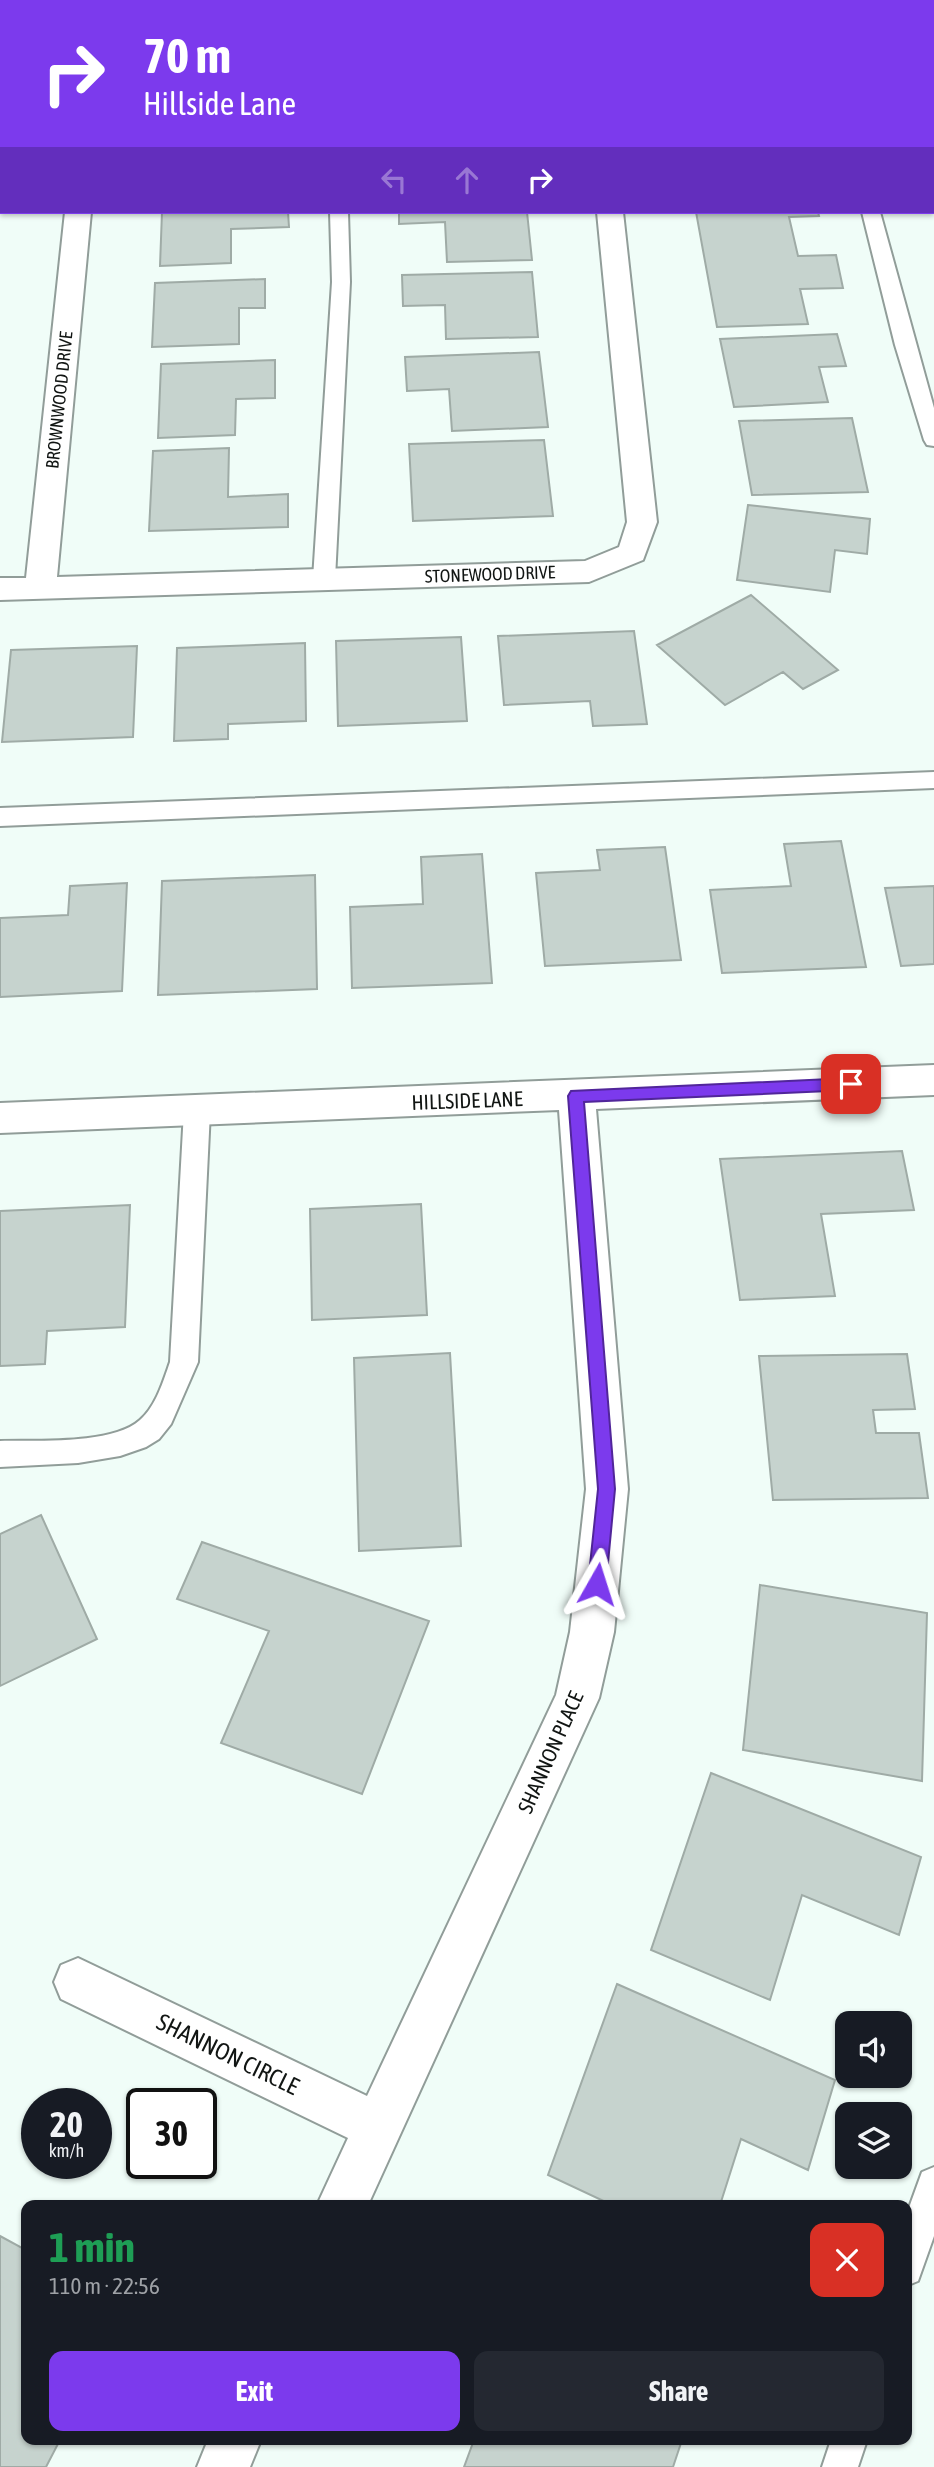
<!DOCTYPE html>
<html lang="en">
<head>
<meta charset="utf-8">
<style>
	body { margin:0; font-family:"Asap Condensed",sans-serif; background:#242831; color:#f1f3f6; height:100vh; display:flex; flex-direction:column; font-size:26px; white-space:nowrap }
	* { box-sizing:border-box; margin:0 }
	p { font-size:23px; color:#9ea1a6 }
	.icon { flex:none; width:38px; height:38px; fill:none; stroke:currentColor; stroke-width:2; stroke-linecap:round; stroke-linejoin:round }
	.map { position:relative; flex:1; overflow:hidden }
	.details { position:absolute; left:21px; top:2200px; width:891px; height:245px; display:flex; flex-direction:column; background:#171b24; border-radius:14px; box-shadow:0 2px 5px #0004 }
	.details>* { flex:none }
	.top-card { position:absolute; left:0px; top:0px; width:934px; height:214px; box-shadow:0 2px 5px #0004; background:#7c3aed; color:#fff; overflow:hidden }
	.tools { position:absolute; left:835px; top:2011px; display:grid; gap:14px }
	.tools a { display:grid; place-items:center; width:77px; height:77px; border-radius:14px; background:#171b24; box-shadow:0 2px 5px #0004; font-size:35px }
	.speed { position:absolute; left:21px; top:2088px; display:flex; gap:14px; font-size:35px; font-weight:700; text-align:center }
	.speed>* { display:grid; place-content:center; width:91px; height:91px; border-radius:50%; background:#171b24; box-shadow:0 2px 5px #0004; line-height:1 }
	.speed small { font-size:18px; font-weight:400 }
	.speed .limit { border:4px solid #111; border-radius:10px; background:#fff; color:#111 }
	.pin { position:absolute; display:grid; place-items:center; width:60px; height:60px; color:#fff; margin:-30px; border-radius:14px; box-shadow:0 4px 10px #0006 }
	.me { position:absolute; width:77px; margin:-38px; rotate:6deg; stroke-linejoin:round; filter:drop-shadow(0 0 5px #0008) }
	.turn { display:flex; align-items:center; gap:24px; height:147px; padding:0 28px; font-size:32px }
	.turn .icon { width:91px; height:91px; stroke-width:2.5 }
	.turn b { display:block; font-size:49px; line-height:60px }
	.lanes { display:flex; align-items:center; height:66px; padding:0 28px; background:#0003; justify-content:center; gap:35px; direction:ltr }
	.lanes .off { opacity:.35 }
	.round { display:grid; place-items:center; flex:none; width:74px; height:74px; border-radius:14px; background:#242831 }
	.headline { display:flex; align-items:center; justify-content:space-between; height:119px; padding:0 28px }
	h1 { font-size:42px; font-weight:700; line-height:52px; color:#1e9e55 }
	.cta { display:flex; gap:14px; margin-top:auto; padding:14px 28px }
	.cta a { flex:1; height:80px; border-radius:14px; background:#7c3aed; color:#fff; font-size:28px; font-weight:700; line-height:80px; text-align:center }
	.cta a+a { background:#242831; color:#f1f3f6 }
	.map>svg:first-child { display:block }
	.building { fill:#c6d3ce; stroke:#9faba6; stroke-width:2 }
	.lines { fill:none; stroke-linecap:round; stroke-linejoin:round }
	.lane-casing { stroke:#919d99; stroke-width:4 }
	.street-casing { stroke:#919d99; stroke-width:4 }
	.lane { fill:#fff; fill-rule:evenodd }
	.street { fill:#fff; fill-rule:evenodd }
	.route { fill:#7c3aed; stroke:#51269a; stroke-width:2 }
	.labels { text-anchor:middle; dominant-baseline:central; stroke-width:5; stroke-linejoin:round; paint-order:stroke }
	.far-street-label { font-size:18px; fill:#111513; stroke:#fff }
	.street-label { font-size:21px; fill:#111513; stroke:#fff }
	.near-street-label { font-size:24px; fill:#111513; stroke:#fff }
</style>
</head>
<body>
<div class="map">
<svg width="934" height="2467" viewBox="0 0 934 2467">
	<rect width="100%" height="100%" fill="#f0fdf8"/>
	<path class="building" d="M411,0h93v2h-93z
		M580,0h91l1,2h-92z
		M693,0h92l1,2h-92z
		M808,0h107v2h-107z
		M162,212h126l1,15 -58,2v34l-71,3z
		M399,212h128l5,48 -85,2 -2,-40 -46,2z
		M696,212h122l1,4 -30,1 9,39 38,-1 7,33 -43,1 8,35 -91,3z
		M532,272l6,65 -92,2 -1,-34 -42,1 -1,-31z
		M265,279v29h-26v36l-87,3 3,-64z
		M837,334l9,32 -27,1 9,35 -94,5 -14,-68z
		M539,352l9,75 -96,4 -3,-42 -42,2 -2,-34z
		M275,360v38l-39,1 -1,36 -77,3 3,-74z
		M852,418l16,74 -116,3 -13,-74z
		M544,440l9,76 -140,5 -4,-77z
		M229,448l-1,49 60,-3v33l-139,4 4,-80z
		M748,505l122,14 -3,35 -32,-4 -5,42 -93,-12z
		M751,595l87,75 -35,19 -20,-17 -58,33 -68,-60z
		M634,631l13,93 -54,2 -3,-25 -86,4 -6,-69z
		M461,637l6,84 -129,5 -2,-85z
		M305,643l1,78 -78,3v15l-54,2 3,-93z
		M137,646l-4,91 -131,5 9,-92z
		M841,841l25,126 -144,6 -12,-83 81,-4 -7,-42z
		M665,847l16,113 -136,6 -9,-93 64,-3 -3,-20z
		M482,854l10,129 -140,5 -2,-81 73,-3 -2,-47z
		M315,875l2,114 -159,6 4,-114z
		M127,883l-5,108 -122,6v-79l68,-3 2,-29z
		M934,886v78l-33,2 -16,-78z
		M902,1151l12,59 -93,4 14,82 -95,4 -20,-141z
		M421,1204l6,111 -115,5 -2,-111z
		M130,1205l-5,122 -78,4 -2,33 -45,2v-155z
		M450,1353l11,193 -102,5 -5,-193z
		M907,1354l8,55 -42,1 3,23h43l9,65 -155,2 -14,-144z
		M41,1515l56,124 -97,47v-152z
		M202,1542l227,79 -67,173 -141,-51 48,-112 -92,-32z
		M760,1585l167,28 -5,168 -179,-31z
		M711,1773l210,84 -22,78 -97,-40 -32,105 -119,-50z
		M617,1984l218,96 -27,90 -67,-31 -21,66h-108l-64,-30z
		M0,2236l26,14v190h34l-14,27h-46z
		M474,2440h208l-9,27h-209z"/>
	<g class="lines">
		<g class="lane-casing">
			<path id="lane" d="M530,0h16v2h-16z
				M330,212h18l2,70 -15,297 -4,5 -7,2 -7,-2 -4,-5 19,-297z
				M862,212h18l54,196v38l-7,-1 -3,-5 -29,-95z
				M934,772v16l-934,38v-18z
				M197,1101l9,3 4,7 -12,251 -27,62 -12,15 -13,8 -26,9 -42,7 -78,4v-26c36,-1 112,4 140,-21 16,-14 23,-38 30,-58l14,-251 4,-7z
				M934,2167v69l-16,45 -12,5v-70l16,-44z
				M831,2440h36l-9,27h-36z"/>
		</g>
		<g class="street-casing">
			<path id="street" d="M933,75h1v14h-1z
				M0,98h2v16h-2z
				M65,212h26l-34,365 528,-16 34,-14 8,-25 -30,-310h26l34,310 -14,38 -54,22 -589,18v-22h26z
				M934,1065v30l-338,14 32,380 -14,143 -15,66 -231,507h-51l31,-67 -287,-139 -7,-17 7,-17 17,-7 289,138 189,-401 14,-63 16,-143 -27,-379 -559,23v-30z
				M208,2440h53l-11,27h-53z"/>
		</g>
		<use href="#lane" class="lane"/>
		<use href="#street" class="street"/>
	</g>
	<path class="route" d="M851,1078l8,6 -8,6 -267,12 31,387 -9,95 -3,6 -6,3 -6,-3 -3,-6 10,-95 -30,-393 3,-5z"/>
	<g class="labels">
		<g class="far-street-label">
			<text transform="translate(59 400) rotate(-84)">BROWNWOOD DRIVE</text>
			<text transform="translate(490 574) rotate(-2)">STONEWOOD DRIVE</text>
		</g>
		<g class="street-label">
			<text transform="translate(467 1100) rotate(-2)">HILLSIDE LANE</text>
			<text transform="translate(550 1752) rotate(-66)">SHANNON PLACE</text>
		</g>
		<g class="near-street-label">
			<text transform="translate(228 2054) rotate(26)">SHANNON CIRCLE</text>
		</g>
	</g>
</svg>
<div class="tools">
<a><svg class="icon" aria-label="sound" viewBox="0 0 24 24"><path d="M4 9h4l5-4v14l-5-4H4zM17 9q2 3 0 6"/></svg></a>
<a><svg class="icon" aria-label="layers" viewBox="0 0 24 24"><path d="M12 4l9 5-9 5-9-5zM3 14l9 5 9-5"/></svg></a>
</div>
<div class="speed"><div>20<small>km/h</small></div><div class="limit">30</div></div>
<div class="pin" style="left:851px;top:1084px;background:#d93025"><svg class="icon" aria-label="arrive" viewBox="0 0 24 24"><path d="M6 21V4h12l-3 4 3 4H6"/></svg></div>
<svg class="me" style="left:597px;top:1584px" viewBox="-20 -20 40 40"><path d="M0-17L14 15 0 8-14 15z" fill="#7c3aed" stroke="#fff" stroke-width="4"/></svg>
<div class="top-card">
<div class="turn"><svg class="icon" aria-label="right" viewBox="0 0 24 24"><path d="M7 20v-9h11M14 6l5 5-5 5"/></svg><div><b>70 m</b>Hillside Lane</div></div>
<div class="lanes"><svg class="icon off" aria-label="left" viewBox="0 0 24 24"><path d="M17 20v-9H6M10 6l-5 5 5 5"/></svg><svg class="icon off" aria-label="ahead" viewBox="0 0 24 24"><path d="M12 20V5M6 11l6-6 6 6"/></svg><svg class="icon" aria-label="right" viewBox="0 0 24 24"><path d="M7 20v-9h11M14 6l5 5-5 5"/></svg></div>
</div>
<section class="details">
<div class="headline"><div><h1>1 min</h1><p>110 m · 22:56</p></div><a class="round" style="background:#d93025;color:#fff"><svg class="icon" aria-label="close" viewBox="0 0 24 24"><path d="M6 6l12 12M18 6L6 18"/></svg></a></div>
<div class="cta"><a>Exit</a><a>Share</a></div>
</section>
</div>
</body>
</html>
